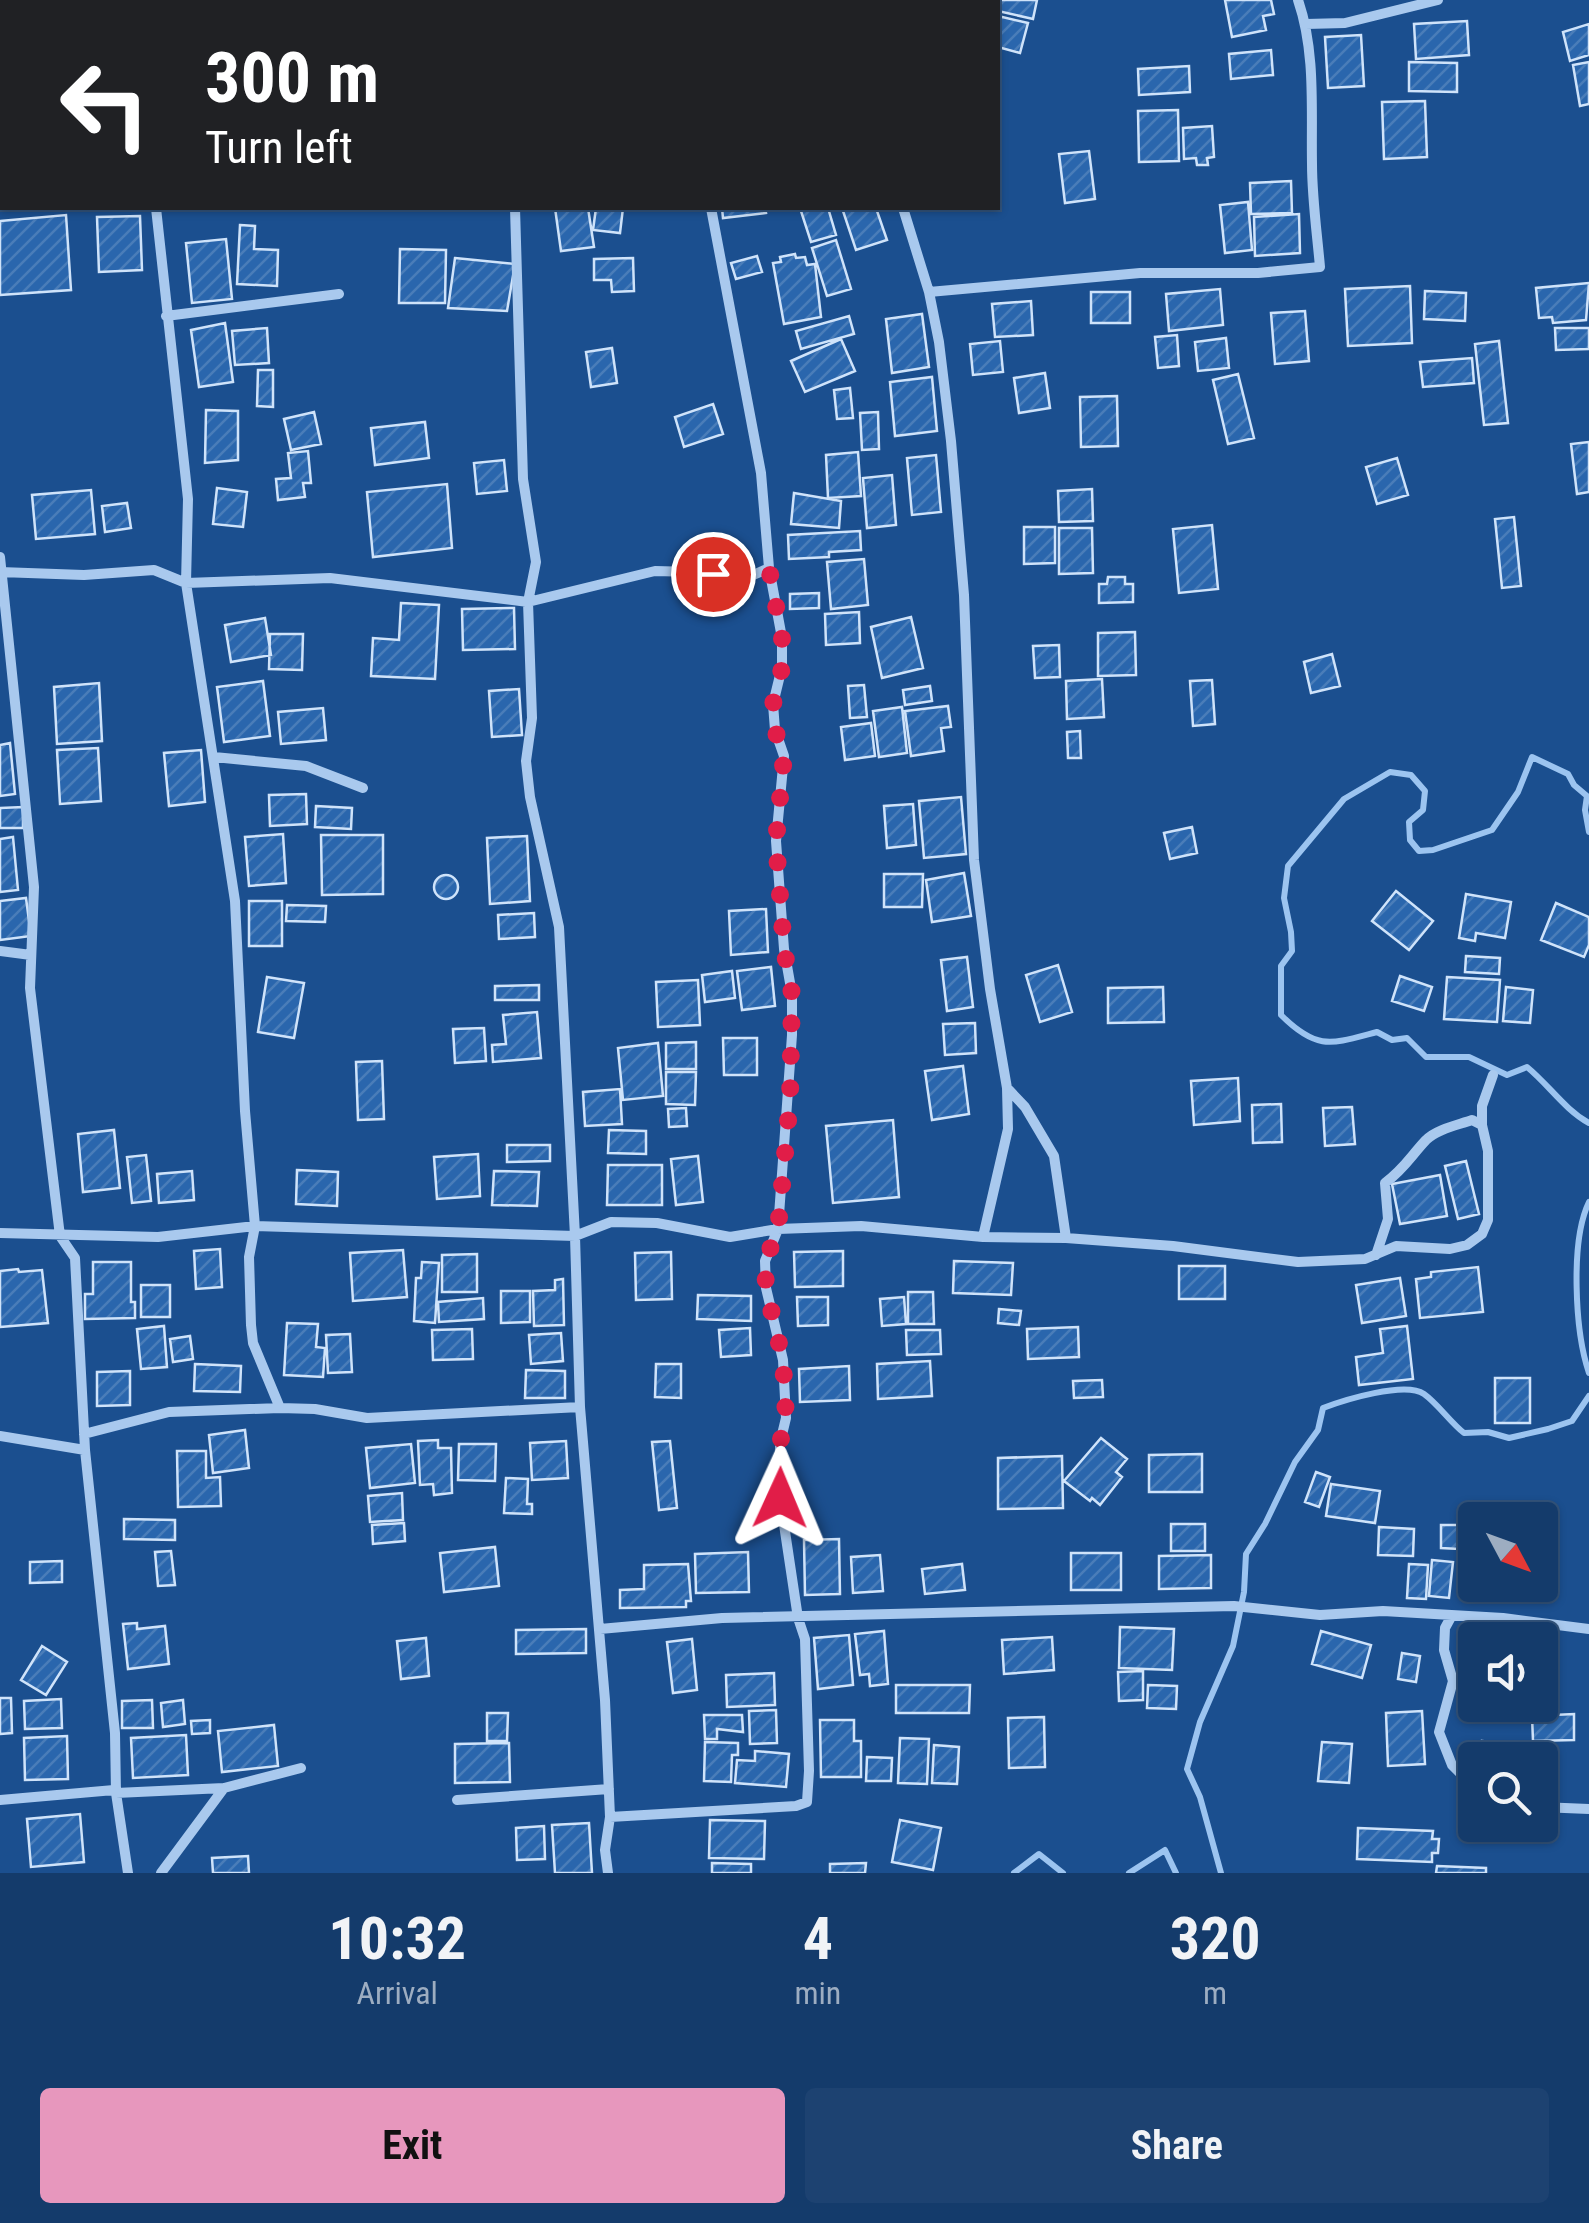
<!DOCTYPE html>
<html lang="en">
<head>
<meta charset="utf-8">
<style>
	body { margin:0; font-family:"Roboto Condensed",sans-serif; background:#1d4271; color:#f1f3f6; height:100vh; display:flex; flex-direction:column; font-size:38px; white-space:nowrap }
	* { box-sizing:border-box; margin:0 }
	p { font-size:32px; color:#9dadc1 }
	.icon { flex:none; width:55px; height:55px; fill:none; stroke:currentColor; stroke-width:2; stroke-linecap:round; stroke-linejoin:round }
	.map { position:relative; height:1873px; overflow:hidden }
	.details { display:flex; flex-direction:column; background:#143b6b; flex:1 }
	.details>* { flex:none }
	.banner { position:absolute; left:0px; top:0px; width:1000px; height:210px; box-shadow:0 2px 8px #0004,0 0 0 2px #33557e; background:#202124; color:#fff; overflow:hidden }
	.needle { width:65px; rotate:131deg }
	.controls { position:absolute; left:1458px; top:1502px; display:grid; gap:20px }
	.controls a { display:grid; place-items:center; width:100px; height:100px; border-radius:10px; background:#143b6b; box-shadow:0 2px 8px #0004,0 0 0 2px #33557e; font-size:50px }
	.pin { position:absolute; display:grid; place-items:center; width:85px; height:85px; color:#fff; margin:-42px; border:5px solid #fff; border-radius:50%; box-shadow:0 2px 10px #0007 }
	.me { position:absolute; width:110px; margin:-55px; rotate:1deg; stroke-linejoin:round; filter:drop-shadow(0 0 8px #0008) }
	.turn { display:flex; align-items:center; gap:35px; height:210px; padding:0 40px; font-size:45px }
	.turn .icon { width:130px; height:130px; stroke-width:2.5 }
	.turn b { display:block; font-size:70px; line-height:85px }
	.eta { display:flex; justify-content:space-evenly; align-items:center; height:170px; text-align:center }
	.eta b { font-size:60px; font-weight:700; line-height:70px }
	.action { display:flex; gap:20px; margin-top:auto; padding:20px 40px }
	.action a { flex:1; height:115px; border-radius:10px; background:#e797bd; color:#111; font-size:40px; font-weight:700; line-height:115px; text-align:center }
	.action a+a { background:#1d4271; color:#f1f3f6 }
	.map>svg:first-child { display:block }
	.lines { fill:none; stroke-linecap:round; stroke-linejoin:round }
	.stream { stroke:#9cc4f0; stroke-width:6 }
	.building { fill:url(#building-hatch); stroke:#cfe3fa; stroke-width:2.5 }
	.street { stroke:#a9c9ee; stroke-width:10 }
	.route { stroke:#e11d48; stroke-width:18; stroke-dasharray:0 32.4 }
</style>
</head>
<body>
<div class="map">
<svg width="1589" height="1873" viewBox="0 0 1589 1873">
	<defs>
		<pattern id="building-hatch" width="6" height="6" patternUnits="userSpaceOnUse" patternTransform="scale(2.5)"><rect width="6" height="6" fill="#2a66ad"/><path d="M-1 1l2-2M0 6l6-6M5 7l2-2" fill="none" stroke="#4a7db9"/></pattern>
	</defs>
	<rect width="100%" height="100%" fill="#1b4f8f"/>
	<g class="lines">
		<path class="stream" d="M1589,832l-4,-22 2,-14 -13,-11 -6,-11 -36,-17 -14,35 -26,38 -59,20 -14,1 -9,-11 -1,-18 14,-12 2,-19 -14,-16 -21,-3 -46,27 -56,67 -4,32 7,34 1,19 -11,15v49c36,36 50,29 96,17l15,8 15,-2 19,19h43l38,18 20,-8c22,18 38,43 62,56
			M1589,1202c-19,39 -14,130 0,171
			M1014,1873l25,-19 24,19
			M1129,1873l36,-23 11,23
			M1221,1873l-21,-76 -13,-28 13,-47 33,-76 11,-54 2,-38 19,-30 30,-62 23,-32 5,-22c21,-8 82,-27 101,-14 14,10 26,28 40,39l24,-1 21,6 39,-9 24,-8 17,-25"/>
	</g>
	<path class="building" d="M987,0h50l-4,19 -35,-8v-9h-12z
		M1225,0h46l3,14 -11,2 3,14 -34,7z
		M998,16l30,7 -8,30 -22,-6z
		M1467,21l2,34 -53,4 -2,-35z
		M1589,24v31l-19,6 -7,-29z
		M1361,35l3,51 -36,2 -3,-51z
		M1271,50l2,25 -42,4 -2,-25z
		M1409,62l48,1v29l-48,-1z
		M1589,62v42l-9,2 -7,-41z
		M1189,66l1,26 -51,3 -1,-26z
		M1425,101l2,56 -43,2 -2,-57z
		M1178,110l1,51 -40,1 -1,-51z
		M1212,126l2,31 -7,1 1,7h-11l-1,-7 -12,1 -1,-31z
		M1089,151l6,48 -30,4 -6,-49z
		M1291,181l1,32 -41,1 -1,-31z
		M1248,202l4,48 -27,3 -5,-48z
		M555,208h33l6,39 -33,4z
		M596,208h27l-3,25 -27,-3z
		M722,208h43l1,5 -43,5z
		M800,208h28l8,27 -25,7z
		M842,208h34l11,32 -31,10z
		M1299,214l1,39 -45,3 -1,-39z
		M66,215l5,75 -71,5v-74z
		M140,216l2,54 -43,2 -2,-55z
		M240,225l15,1 -1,23 24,1 -1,36 -40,-2z
		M226,239l6,60 -40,4 -6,-60z
		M836,240l15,49 -24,7 -15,-48z
		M400,249l46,1 -1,53h-46z
		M795,254l1,4 9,-1 2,8 8,-1 6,53 -37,7 -11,-61 8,-1 -1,-5z
		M757,256l5,16 -26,7 -5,-16z
		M455,258l60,6 -8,47 -59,-3z
		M633,258l1,33 -22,1 -1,-12h-17v-21z
		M1589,283l-3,37 -33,3 -1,-6 -13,1 -3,-30z
		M1410,286l2,57 -64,3 -3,-57z
		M1220,289l3,36 -54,6 -3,-37z
		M1425,291l41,2 -1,28 -41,-2z
		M1091,292h39v31h-39z
		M1031,301l2,34 -38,2 -3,-33z
		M1305,311l4,50 -34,3 -4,-51z
		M922,314l7,53 -37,6 -6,-54z
		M849,316l5,18 -53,15 -5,-18z
		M225,323l8,59 -34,5 -8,-57z
		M267,328l2,35 -34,2 -3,-34z
		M1555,328h34v21l-33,1z
		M1177,335l2,31 -21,2 -3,-31z
		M1226,338l3,30 -31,3 -3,-29z
		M841,339l14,32 -50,21 -14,-31z
		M1000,341l3,31 -30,3 -3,-31z
		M1499,341l9,82 -24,2 -9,-81z
		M612,348l5,35 -26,4 -5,-35z
		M1472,358l2,25 -51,4 -3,-25z
		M258,370h15v37l-16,-1z
		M1045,373l5,35 -31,5 -5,-35z
		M1238,374l16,64 -26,6 -15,-64z
		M932,377l5,54 -42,5 -5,-54z
		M850,388l3,30 -16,1 -3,-29z
		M1117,396l1,50 -37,1 -1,-50z
		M713,404l10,30 -39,13 -9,-30z
		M206,410l32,1v49l-33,3z
		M314,412l7,32 -30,6 -7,-31z
		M878,412l1,37 -17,1 -2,-37z
		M425,422l4,36 -54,7 -4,-37z
		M1589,442v50l-12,2 -6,-50z
		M308,451l3,32h-8l2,14 -27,3 -2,-21 15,-1 -3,-25z
		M858,452l3,44 -33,2 -2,-43z
		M936,455l5,57 -29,3 -5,-57z
		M1397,458l11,37 -31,9 -11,-37z
		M504,460l3,31 -30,3 -3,-31z
		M892,475l4,50 -29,3 -4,-50z
		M447,484l5,64 -79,9 -6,-65z
		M217,488l30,4 -4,35 -30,-3z
		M1092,489l1,32 -34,1 -1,-31z
		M91,490l4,44 -59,5 -4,-44z
		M794,493l47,8 -2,27 -48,-4z
		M127,503l4,25 -26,4 -3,-26z
		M1514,517l7,69 -19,2 -7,-69z
		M1212,525l6,64 -39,4 -6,-64z
		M1024,527h31v36l-31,1z
		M1059,528h33l1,45 -34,1z
		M860,531l1,19 -32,2v5l-40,2 -1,-24z
		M864,559l4,46 -37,4 -4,-47z
		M1108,577h17v7h8v18l-34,1v-19h8z
		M819,593v15l-29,1v-15z
		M401,603l38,2 -4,74 -64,-3 2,-38 26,2z
		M514,608l1,41 -52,1 -1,-41z
		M859,612l1,31 -34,2 -1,-31z
		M911,617l12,51 -41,10 -11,-51z
		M265,618l6,37 -40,7 -6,-37z
		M1135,632l1,43 -38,1v-43z
		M270,634h33l-1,36 -33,-1z
		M1059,645l1,32 -25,1 -2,-32z
		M1332,654l8,32 -29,7 -7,-31z
		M1102,679l2,38 -37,2 -1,-38z
		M1212,680l3,44 -22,2 -3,-45z
		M263,681l7,55 -46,6 -7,-55z
		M99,683l3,58 -45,3 -3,-57z
		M864,685l3,32 -17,1 -2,-32z
		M930,686l2,15 -27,4 -2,-15z
		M519,689l3,46 -30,2 -3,-46z
		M948,706l3,21 -10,1 3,23 -33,5 -6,-45z
		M902,707l5,46 -28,4 -6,-46z
		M323,708l3,32 -45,4 -3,-32z
		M871,723l4,33 -30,4 -4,-33z
		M1080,731l1,27h-13l-1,-26z
		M10,743l5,51 -15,2v-51z
		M98,748l3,53 -41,3 -3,-54z
		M201,750l4,52 -36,4 -5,-53z
		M306,794l1,30 -37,2 -1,-31z
		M961,797l5,57 -42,4 -5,-57z
		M913,804l3,41 -29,3 -3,-42z
		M316,806l36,2 -1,21 -36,-2z
		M23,807v21h-23v-20z
		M1192,827l5,26 -27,6 -6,-26z
		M283,834l3,49 -37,3 -4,-49z
		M321,835h62v59l-61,1z
		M527,836l3,65 -40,3 -3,-66z
		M13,837l5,53 -18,2v-53z
		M964,873l7,43 -39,6 -6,-42z
		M884,874h39l-1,33h-38z
		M434 887a12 12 0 1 1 24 0a12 12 0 1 1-24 0Z
		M1396,891l37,30 -24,29 -37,-29z
		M1466,894l45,8 -6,36 -29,-5 -1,8 -16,-3z
		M26,898l5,38 -31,4v-39z
		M249,901h33v45h-33z
		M1556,903l33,14v28l-5,12 -43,-17z
		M287,905l39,1 -1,16 -39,-1z
		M766,909l2,43 -37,3 -2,-44z
		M534,913l1,24 -36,2 -1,-24z
		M1466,956l34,2 -1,16 -34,-2z
		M967,957l6,50 -26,4 -6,-51z
		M1058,965l14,47 -32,10 -14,-47z
		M771,967l4,39 -33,4 -5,-39z
		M732,971l3,27 -30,4 -3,-27z
		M1400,976l32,11 -8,24 -32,-10z
		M267,977l37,6 -10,55 -36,-6z
		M1447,977l53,3 -3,42 -53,-3z
		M698,980l2,45 -42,2 -2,-45z
		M539,985v15h-44v-14z
		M1163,987l1,35 -56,1v-35z
		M1506,987l27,3 -3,33 -27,-2z
		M537,1012l4,46 -48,4 -1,-17 14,-1 -3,-29z
		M975,1023l1,30 -31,2 -2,-31z
		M484,1028l2,33 -31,2 -2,-34z
		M723,1038h34v37h-33z
		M696,1042v27h-30v-26z
		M658,1043l5,53 -40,4 -5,-52z
		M382,1061l2,58 -26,1 -2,-58z
		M963,1066l6,48 -37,6 -7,-49z
		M666,1072h30l-1,33 -29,-1z
		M1238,1078l2,43 -46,4 -3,-44z
		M620,1089l2,35 -37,2 -2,-34z
		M1281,1104l1,38 -29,1 -1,-38z
		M1352,1107l3,37 -30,2 -2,-38z
		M686,1108l1,18 -18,1 -1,-18z
		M893,1120l6,77 -66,6 -7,-77z
		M114,1130l6,58 -37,4 -5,-58z
		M609,1130l37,1v23l-38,-1z
		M507,1145h43v16l-43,1z
		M478,1154l2,42 -43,3 -3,-42z
		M146,1155l5,46 -19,2 -5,-46z
		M698,1156l5,46 -27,3 -5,-46z
		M1466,1161l13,53 -21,5 -13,-53z
		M608,1165h54v40h-55z
		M297,1170l41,2 -1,34 -41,-2z
		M192,1171l2,29 -35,3 -2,-29z
		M494,1171l45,1 -2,34 -45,-1z
		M1440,1175l7,41 -47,8 -8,-40z
		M220,1249l2,38 -26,2 -2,-38z
		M403,1250l4,47 -54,4 -3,-48z
		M843,1251v35l-48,1 -1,-35z
		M671,1252l1,47 -36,1 -1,-47z
		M477,1254v38h-35v-37z
		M954,1261l59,2 -2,32 -58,-2z
		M93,1262h38v40h4v16l-50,1v-25h8z
		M422,1262l17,1 -4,60 -21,-2 2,-43h5z
		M1179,1266h46v33h-46z
		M1478,1267l5,45 -63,6 -4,-39 15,-2v-5z
		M18,1269l1,3 23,-2 6,53 -48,4v-56z
		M1400,1278l6,38 -44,7 -6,-38z
		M563,1279l1,46 -30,1 -1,-35 22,-1v-10z
		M141,1285h29v32h-29z
		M501,1291h29v31l-29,1z
		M908,1292h25l1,32h-26z
		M698,1295l53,1v25l-54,-2z
		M797,1297h31v28l-30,1z
		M904,1297l2,27 -24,2 -2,-27z
		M483,1298l1,21 -45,3 -1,-20z
		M999,1309l22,2 -2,14 -21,-2z
		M287,1323l31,1 -2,23 9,1 -2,29 -39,-2z
		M164,1326l3,41 -26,2 -4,-40z
		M1407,1326l6,53 -54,6 -3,-28 27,-4 -3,-24z
		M1078,1327l1,30 -51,2 -1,-30z
		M750,1328l1,27 -30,2 -2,-27z
		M472,1329l1,30 -40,1 -1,-30z
		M906,1330h34l1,24 -34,1z
		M561,1333l2,28 -32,3 -2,-29z
		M350,1334l2,38 -24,1 -2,-38z
		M190,1336l3,23 -20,3 -3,-23z
		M930,1361l2,35 -54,3 -1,-35z
		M195,1364l46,2 -1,26 -46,-1z
		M656,1364h25v34l-26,-1z
		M849,1366l1,34 -50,2 -1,-33z
		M526,1370l39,1v27h-40z
		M130,1371v34l-33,1v-34z
		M1495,1378h35v45h-35z
		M1102,1380l1,17 -29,1 -1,-17z
		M245,1430l4,38 -36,5 -4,-38z
		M1101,1438l26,21 -11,13 6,5 -22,28 -8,-7 -2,3 -26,-20z
		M438,1440v8h13l1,45 -18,2 -1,-11 -13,1 -2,-44z
		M566,1441l2,37 -36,2 -2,-37z
		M670,1441l7,67 -18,2 -7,-68z
		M411,1444l4,39 -45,5 -4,-40z
		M459,1444h37l-1,37 -37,-1z
		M177,1451h29v27l14,-1 1,29 -43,1z
		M1202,1454v38h-53v-37z
		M1062,1456l1,52 -65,1v-51z
		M1316,1472l14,5 -11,30 -14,-5z
		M506,1478l22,1 -1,25h5v10l-28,-1z
		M1331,1484l49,7 -5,32 -49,-7z
		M402,1493l1,27 -33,2 -2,-26z
		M124,1519l51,1v20l-51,-1z
		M404,1523l1,18 -32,3 -1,-19z
		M1171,1524h34v27h-34z
		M1441,1525h19l-1,24 -18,-1z
		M1379,1527l35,2 -1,27 -35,-1z
		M839,1539l1,55 -35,1 -1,-55z
		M495,1547l4,39 -55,6 -4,-39z
		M171,1551l4,34 -17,1 -3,-34z
		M748,1552l1,40 -53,1 -1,-39z
		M1071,1553h50v37h-50z
		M880,1555l3,36 -30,2 -2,-36z
		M1211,1555v33l-52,1v-33z
		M1432,1560l21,2 -4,36 -20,-2z
		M62,1561v21l-32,1v-21z
		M688,1564l3,37h-5v6l-66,1v-18l24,-1v-24z
		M962,1564l3,26 -40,4 -3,-25z
		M1409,1564l19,1 -2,34 -19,-1z
		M137,1623v6l28,-3 4,38 -41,5 -5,-45z
		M1120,1627l54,2 -2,41 -53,-2z
		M586,1629v24l-70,1v-24z
		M884,1631l4,53 -18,2 -1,-12 -9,1 -5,-41z
		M1321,1631l50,14 -9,33 -50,-14z
		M849,1635l4,50 -35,4 -4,-51z
		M1052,1637l2,33 -50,4 -2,-34z
		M426,1638l3,38 -28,3 -4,-38z
		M692,1639l5,51 -24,3 -6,-51z
		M42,1646l25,16 -21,33 -25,-15z
		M1402,1653l18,3 -4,26 -18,-3z
		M1143,1671v29l-24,1 -1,-29z
		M774,1673l1,32 -48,2 -1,-32z
		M896,1685h74l-1,28h-73z
		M1148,1685l29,1 -1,23 -29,-1z
		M0,1698h11l1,35 -12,1z
		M61,1699l1,29 -37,1 -1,-28z
		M152,1700l1,28h-31v-27z
		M183,1700l2,24 -22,3 -2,-24z
		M776,1710l1,33 -27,1 -1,-33z
		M1422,1711l3,53 -37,2 -2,-53z
		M487,1713h21l-1,28h-20z
		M1574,1714v26l-41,1 -1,-25z
		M704,1715h38l1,17 -26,-3v10h-12z
		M1044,1717l1,50 -36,1 -1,-50z
		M210,1720v13l-18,1 -1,-13z
		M820,1720h34v21h7v36h-40z
		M274,1725l4,41 -56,6 -4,-41z
		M186,1735l2,40 -55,3 -2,-40z
		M67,1736l1,43 -43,1 -1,-42z
		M900,1738l29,1 -2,45 -29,-1z
		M1482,1741l37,4 -2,15h-37z
		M705,1742l33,1v12h-6l-1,27 -27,-1z
		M1322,1742l30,2 -3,39 -31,-2z
		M509,1743l1,39 -55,1v-39z
		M934,1745l25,2 -2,37 -25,-1z
		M755,1751l34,3 -3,33 -51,-4 2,-23 18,1z
		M867,1757l25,1 -1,23h-25z
		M80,1814l4,48 -53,5 -4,-48z
		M710,1820l55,1 -1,38 -55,-1z
		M900,1820l41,8 -8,42 -41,-8z
		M589,1823l3,50h-37l-3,-48z
		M544,1826l1,33 -28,1 -1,-32z
		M1358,1828l75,3 -1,8h7l-1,14h-6v9l-75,-3z
		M248,1856l1,17h-36l-1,-15z
		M712,1863l39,1v9h-39z
		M866,1863l-1,10h-35v-9z
		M1437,1866l49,2v5h-50z"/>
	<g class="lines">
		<path class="street" d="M135,0v2
			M499,0v2
			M696,0v2
			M884,2v-2
			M1306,24l39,-1 93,-23
			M156,208l32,291 -2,84 49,318 10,210 10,115 -6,31 2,68 2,18 27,65 35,1 52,9 213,-11
			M515,208l8,271 13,83 -8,40 4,116 -6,43 4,36 29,130 16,309 5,171 25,293 5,117 -5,33 3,23
			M903,208l26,84 10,50 12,99 13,154 10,265 16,129 17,99 1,41 -25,108
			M929,292l211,-19h118l62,-6c-3,-34 -8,-69 -8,-103 -1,-54 4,-112 -14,-164
			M166,316l173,-22
			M0,557l34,330 -4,101 30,248 15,22 10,192 30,283 1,60 12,80
			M0,572l84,3 70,-5 32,13 144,-5 198,24 127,-31 39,1 37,5 20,-1 18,-8
			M214,757l92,9 57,22
			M0,951l31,4
			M1009,1090l16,17 29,49 12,82
			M1482,1125v-19l11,-31
			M0,1233l158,4 97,-11 320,10 36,-14 46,1 73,14 48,-8 83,-3 122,11 83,1 107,8 125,16 67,-3 31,-13 54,3 17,-4 15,-11 6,-14v-69l-6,-26 -10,-5c-14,5 -35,9 -46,20 -16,17 -21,28 -41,43l3,36 -12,36
			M84,1434l85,-22 111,-4
			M0,1436l85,14
			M1451,1617l-6,11 -1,22 9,31 -14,51 13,33 14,14 9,21
			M600,1629l122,-11 512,-12 86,9 63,-4 120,7 86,11
			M0,1800l114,-10 2,3 108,-5 77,-20
			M457,1800l152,-11
			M1540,1807l49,2
			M610,1817l186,-11 11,-4 2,-31 -4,-132 -7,-21 -18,-120v-55l6,-25 -3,-58 -17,-72 -1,-27 13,-32 14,-194v-41l-8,-45 -8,-108 8,-85 -9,-26 -2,-26 9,-37v-29l-13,-70 -8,-95 -50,-265
			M161,1873l63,-85"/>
	</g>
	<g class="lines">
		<path class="route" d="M713,574l38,2 18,-8 13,70v30l-9,36 2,26 9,26 -8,85 8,108 8,45 -2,106 -12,129 -13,33 1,26 17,72 3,58 -6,25v55"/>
	</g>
</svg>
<div class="controls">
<a><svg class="needle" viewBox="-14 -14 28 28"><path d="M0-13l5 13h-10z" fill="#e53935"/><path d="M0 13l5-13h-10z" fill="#9dadc1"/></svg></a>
<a><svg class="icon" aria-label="sound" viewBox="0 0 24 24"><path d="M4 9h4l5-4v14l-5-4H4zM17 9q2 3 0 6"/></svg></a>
<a><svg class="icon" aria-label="search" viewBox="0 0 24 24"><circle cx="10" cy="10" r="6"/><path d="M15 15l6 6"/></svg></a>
</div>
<div class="pin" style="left:713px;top:574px;background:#d93025"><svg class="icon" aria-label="arrive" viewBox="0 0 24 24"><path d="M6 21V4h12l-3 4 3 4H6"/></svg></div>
<svg class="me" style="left:780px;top:1498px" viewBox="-20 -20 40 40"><path d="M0-17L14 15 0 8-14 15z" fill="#e11d48" stroke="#fff" stroke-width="4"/></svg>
<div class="banner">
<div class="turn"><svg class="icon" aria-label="left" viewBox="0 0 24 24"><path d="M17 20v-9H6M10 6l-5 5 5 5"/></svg><div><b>300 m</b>Turn left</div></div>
</div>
</div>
<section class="details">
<div class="eta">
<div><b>10:32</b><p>Arrival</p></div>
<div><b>4</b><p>min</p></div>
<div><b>320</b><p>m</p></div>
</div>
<div class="action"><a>Exit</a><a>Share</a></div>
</section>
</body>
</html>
